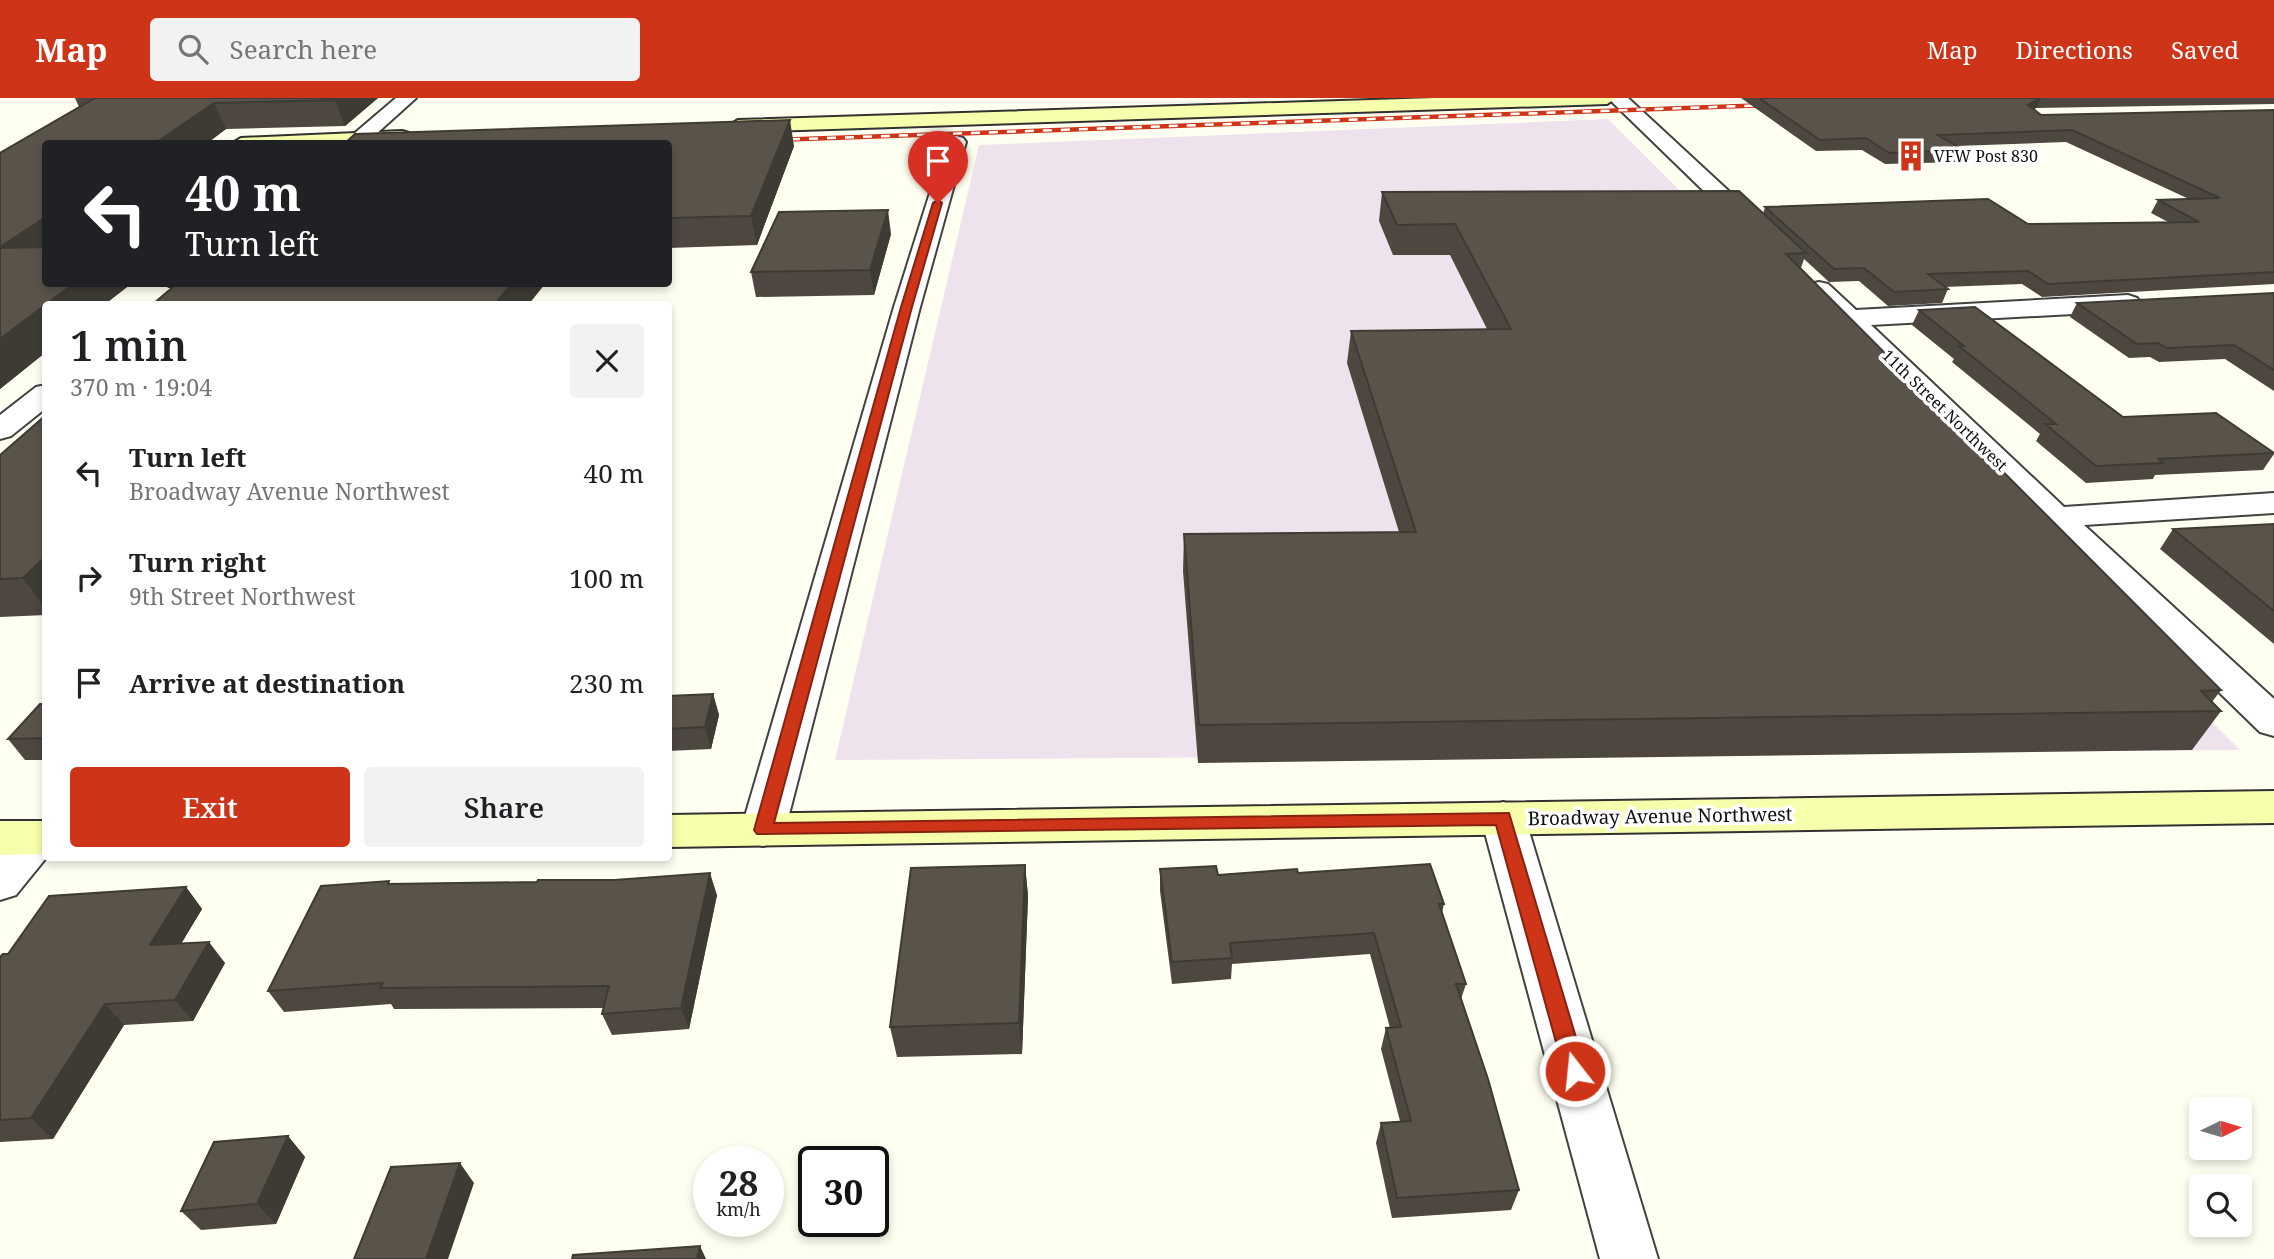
<!DOCTYPE html>
<html lang="en">
<head>
<meta charset="utf-8">
<style>
	body { margin:0; font-family:"Noto Serif",serif; background:#f2f2f2; color:#202124; height:100vh; display:flex; flex-direction:column; font-size:26px; white-space:nowrap }
	* { box-sizing:border-box; margin:0 }
	p { font-size:23px; color:#757577 }
	.icon { flex:none; width:38px; height:38px; fill:none; stroke:currentColor; stroke-width:2; stroke-linecap:round; stroke-linejoin:round }
	.map { position:relative; flex:1; overflow:hidden }
	.sheet { position:absolute; left:42px; top:203px; width:630px; height:560px; display:flex; flex-direction:column; background:#fff; border-radius:7px; box-shadow:0 4px 10px #0003 }
	.sheet>* { flex:none }
	.banner { position:absolute; left:42px; top:42px; width:630px; height:147px; border-radius:7px; box-shadow:0 4px 10px #0003; background:#202124; color:#fff; overflow:hidden }
	.needle { width:46px; rotate:85deg }
	.controls { position:absolute; left:2189px; top:999px; display:grid; gap:14px }
	.controls a { display:grid; place-items:center; width:63px; height:63px; border-radius:7px; background:#fff; box-shadow:0 4px 10px #0003; font-size:35px }
	.speed { position:absolute; left:693px; top:1048px; display:flex; gap:14px; font-size:35px; font-weight:700; text-align:center }
	.speed>* { display:grid; place-content:center; width:91px; height:91px; border-radius:50%; background:#fff; box-shadow:0 4px 10px #0003; line-height:1 }
	.speed small { font-size:18px; font-weight:400 }
	.speed .limit { border:4px solid #111; border-radius:10px; background:#fff; color:#111 }
	.pin { position:absolute; display:grid; place-items:center; width:60px; height:60px; color:#fff; margin:-72px -30px; border-radius:50% 50% 50% 0; rotate:-45deg; box-shadow:0 0 7px #0007 }
	.pin .icon { rotate:45deg }
	.me { position:absolute; width:77px; margin:-38px; rotate:344deg; stroke-linejoin:round; filter:drop-shadow(0 0 5px #0008) }
	.turn { display:flex; align-items:center; gap:24px; height:147px; padding:0 28px; font-size:32px }
	.turn .icon { width:91px; height:91px; stroke-width:2.5 }
	.turn b { display:block; font-size:49px; line-height:60px }
	.round { display:grid; place-items:center; flex:none; width:74px; height:74px; border-radius:7px; background:#f2f2f2 }
	.overview { display:flex; align-items:center; justify-content:space-between; height:119px; padding:0 28px }
	h1 { font-size:42px; font-weight:600; line-height:52px }
	.primary-button { display:flex; gap:14px; margin-top:auto; padding:14px 28px }
	.primary-button a { flex:1; height:80px; border-radius:7px; background:#ce3518; color:#fff; font-size:28px; font-weight:600; line-height:80px; text-align:center }
	.primary-button a+a { background:#f2f2f2; color:#202124 }
	ul { padding:0; list-style:none }
	li { display:flex; align-items:center; gap:21px; height:105px; padding:0 28px }
	li div { flex:1 }
	li b { display:block; font-size:26px }
	li em { font-style:normal }
	header { display:flex; align-items:center; gap:42px; box-sizing:border-box; height:98px; padding:0 35px; background:#ce3518; color:#fff }
	header strong { font-size:33px }
	nav { display:flex; gap:38px; margin-inline-start:auto; font-size:24px }
	.search { width:490px; height:63px; background:#f2f2f2; display:flex; align-items:center; gap:18px; box-sizing:border-box; padding:0 24px; border-radius:7px; color:#757577; font-size:26px }
	.map>svg:first-child { display:block }
	.industrial { fill:#eee3ed }
	.lines { fill:none; stroke-linecap:round; stroke-linejoin:round }
	.street-casing { stroke:#424242; stroke-width:4 }
	.secondary-casing { stroke:#313131; stroke-width:4 }
	.street { fill:#fff; fill-rule:evenodd }
	.secondary { fill:#f7ffac; fill-rule:evenodd }
	.rail-casing { stroke:#ce3518; stroke-width:4.5 }
	.rail { stroke:#fff; stroke-width:2.5; stroke-dasharray:9; stroke-linecap:butt }
	.wall { fill:#4d4740 }
	.shaded-wall { fill:#3e3a34 }
	.building { fill:#59534a; stroke:#3e3a34; stroke-width:2 }
	.route { fill:#ce3518; stroke:#862210; stroke-width:2 }
	.labels { text-anchor:middle; dominant-baseline:central; stroke-width:7; stroke-linejoin:round; paint-order:stroke }
	.far-poi-label { font-size:16px; fill:#0f0f0f; stroke:#fff; text-anchor:start }
	.far-street-label { font-size:16px; fill:#0f0f0f; stroke:#fff }
	.street-label { font-size:19px; fill:#0f0f0f; stroke:#fff }
</style>
</head>
<body>
<header>
<strong>Map</strong>
<div class="search"><svg class="icon" aria-label="search" viewBox="0 0 24 24"><circle cx="10" cy="10" r="6"/><path d="M15 15l6 6"/></svg>Search here</div>
<nav><a>Map</a><a>Directions</a><a>Saved</a></nav>
</header>
<div class="map">
<svg width="2274" height="1161" viewBox="0 0 2274 1161">
	<rect width="100%" height="100%" fill="#fffff1"/>
	<path class="industrial" d="M1608,21l632,631 -1405,10 144,-615z"/>
	<g class="lines">
		<g class="street-casing">
			<path id="street" d="M396,0h20l-51,46h-23z
				M1608,0h20l133,123 3,5 -3,5h-16z
				M956,38l7,2 3,4 -46,165 -135,523 -7,12 -15,4 -15,-4 -7,-12 153,-523 52,-165 3,-4z
				M1819,184l9,2 28,26 272,-15 9,3 4,5 -4,5 -9,3 -257,14 193,182 210,-14v20l-190,12 190,174v37l-14,-4 -450,-438 -3,-5 3,-5z
				M46,287v23l-35,28 -11,3v-24l36,-28z
				M1503,704l15,5 7,11 133,441h-58l-119,-441 7,-11z
				M38,723l8,2v35l-30,37 -16,5v-49l22,-26z"/>
		</g>
		<g class="secondary-casing">
			<path id="secondary" d="M1434,0h182l-9,6 -869,28 -10,-6 10,-6z
				M402,33l7,2 3,4 -3,4 -178,3 10,-6z
				M2274,693v32l-1606,24v-32z
				M0,723h46v33l-46,1z"/>
		</g>
		<use href="#street" class="street"/>
		<use href="#secondary" class="secondary"/>
		<g class="rail-casing">
			<path id="rail" d="M773,42l997,-35"/>
		</g>
		<use href="#rail" class="rail"/>
	</g>
	<path class="wall" d="M75,0h303l-33,28 -119,3 -20,15h-160v140h85l-26,20h-59v48l-46,37v-236l79,-46z
		M1741,0h533v6l-238,4 -2,1 7,6 233,-5v174l-232,13 -20,-13 -78,3 4,2 -6,14 -54,3 -29,-25 -30,1 -25,-23 -3,9 420,422 -9,12 9,9 -29,39 -994,13 -15,-192 1,-37 215,-2 -52,-169 4,-32 136,-2 -37,-74h-57l-14,-34 3,-29 381,22 2,-7 263,17 142,-1 -19,-10 7,-13 31,-1 -123,-57 -110,4 7,4 -5,12 -73,2 -23,-14 -46,1z
		M668,46l126,2 -37,99 -89,3z
		M891,136l-17,61 -118,2 -5,-25z
		M2274,195v98l-49,-32 -66,3 -9,-5 -21,1 -59,-41 7,-14z
		M1919,212l204,107 151,36v1l-11,16 -108,5 -2,4 -67,4 -50,-42 4,-7 -88,-72 2,-3 -42,-34z
		M46,317v200l-46,2v-162z
		M2274,426v120l-114,-95 13,-20z
		M713,596l6,21 -8,34 -43,2v-55z
		M46,606v56h-21l-17,-21z
		M1025,767l3,31 -6,158 -125,3 -7,-30z
		M1160,771l58,6 80,-2 146,31 -2,9 24,71 -5,15 58,191 -8,20 -119,8 -16,-75 5,-20 19,-2 -19,-72 5,-21h4l-20,-74 -138,10 -1,15 -59,5 -12,-93z
		M391,786l326,11 -28,134 -77,6 -10,-21 2,-6 -210,1 -3,-5 -107,8 -16,-21z
		M186,789l16,22 -21,34 44,20 -32,58 -69,4 -71,114 -53,3v-185z
		M288,1038l17,21 -29,67 -75,6 -20,-19z"/>
	<path class="shaded-wall" d="M337,0h41l-33,28 -10,-26z
		M2041,0l-5,10 -12,8 4,-11z
		M214,5l12,26 -20,15h-52z
		M790,22l4,26 -37,99 -6,-29z
		M888,112l3,24 -17,61 -4,-25z
		M46,119v41l-46,-8v-3z
		M73,186h58l-26,20h-59v48l-46,37v-50z
		M511,186h34l-16,20h-34z
		M46,458v53l-23,-31z
		M713,596l6,21 -8,34 -6,-22z
		M1025,767l3,31 -6,158 -3,-31z
		M710,775l7,22 -28,134 -8,-21z
		M186,789l16,22 -34,57 -18,-21z
		M209,844l16,21 -32,58 -18,-21z
		M105,906l19,21 -71,114 -22,-21z
		M288,1038l17,21 -29,67 -19,-20z
		M460,1065l14,20 -26,76h-22z
		M700,1148l6,13h-9z"/>
	<path class="building" d="M95,0h242l-2,2 -121,3 -60,41h-108v73l-46,30v-94z
		M1759,0h281l-12,7 13,10 233,-5v162l-226,12 -20,-13 -100,3 20,15 -54,3 -30,-24 -30,1 -69,-62 223,-8 40,25 171,-2 -41,-22 62,-2 -148,-68 -134,5 25,15 -74,3 -23,-15 -46,2z
		M790,22l-39,96 -83,2v-74h-324l11,-10z
		M1739,93l67,62 -20,1 435,436 -20,1 20,20 -1022,14 -15,-191 232,-2 -65,-201 160,-2 -56,-105 -58,1 -15,-33z
		M888,112l-18,60 -119,2 28,-60z
		M46,149v37h27l-73,55v-91z
		M174,186h337l-16,20h-342l20,-17h-3z
		M2274,195v77l-40,-25 -67,3 -9,-5 -21,1 -60,-41z
		M1975,209l148,110 93,-4 58,40 -115,6 4,4 -67,3 -51,-42h11l-97,-78h5l-45,-36z
		M46,317v141l-23,22 -23,1v-124z
		M2274,426v87l-101,-82z
		M713,596l-8,33 -37,2v-33z
		M40,606h6v34l-38,1z
		M1430,766l14,40h-5l27,80h-10l32,95 31,111 -122,8 -16,-75 30,-2 -25,-93 15,-1 -27,-94 -144,10 2,15 -60,4 -12,-93 56,-3 2,9 79,-6 1,4z
		M1025,767l-6,158 -129,4 21,-159z
		M710,775l-29,135 -79,6 7,-28 -229,2 3,-5 -115,8 53,-105 68,-5 -1,3 149,-2 1,-2h76z
		M186,789l-36,58 59,-3 -34,58 -70,4 -74,114 -31,2v-163l3,-3h5l41,-58z
		M288,1038l-31,68 -76,7 33,-69z
		M460,1065l-34,96h-72l37,-92z
		M700,1148l-3,13h-125l1,-4z"/>
	<path class="route" d="M938,102l4,3 -30,104 -138,516 735,-10 77,258 -4,7 -7,2 -8,-2 -3,-7 -68,-246 -739,9 -3,-4 147,-523 32,-104z"/>
	<defs>
		<g id="building-bare" transform="scale(2.415)"><path d="M-4-6H4V6H1V3H-1V6H-4ZM-2.5-4.3h1.7v1.8h-1.7ZM.8-4.3h1.7v1.8H.8ZM-2.5-1h1.7V.8h-1.7ZM.8-1h1.7V.8H.8Z" fill="#ce3518" stroke="#fff" stroke-width="2.5" paint-order="stroke"/></g>
	</defs>
	<g fill-rule="evenodd">
		<use href="#building-bare" x="1911" y="58"/>
	</g>
	<g class="labels">
		<g class="far-poi-label">
			<text x="1934" y="58">VFW Post 830</text>
		</g>
		<g class="far-street-label">
			<text transform="translate(1945 312) rotate(44)">11th Street Northwest</text>
		</g>
		<g class="street-label">
			<text transform="translate(1660 718) rotate(-1)">Broadway Avenue Northwest</text>
		</g>
	</g>
</svg>
<div class="controls">
<a><svg class="needle" viewBox="-14 -14 28 28"><path d="M0-13l5 13h-10z" fill="#e53935"/><path d="M0 13l5-13h-10z" fill="#757577"/></svg></a>
<a><svg class="icon" aria-label="search" viewBox="0 0 24 24"><circle cx="10" cy="10" r="6"/><path d="M15 15l6 6"/></svg></a>
</div>
<div class="speed"><div>28<small>km/h</small></div><div class="limit">30</div></div>
<div class="pin" style="left:938px;top:105px;background:#d93025"><svg class="icon" aria-label="arrive" viewBox="0 0 24 24"><path d="M6 21V4h12l-3 4 3 4H6"/></svg></div>
<svg class="me" style="left:1575px;top:973px" viewBox="-20 -20 40 40"><circle r="17" fill="#ce3518" stroke="#fff" stroke-width="3"/><path d="M0-11L8 9 0 5-8 9z" fill="#fff"/></svg>
<div class="banner">
<div class="turn"><svg class="icon" aria-label="left" viewBox="0 0 24 24"><path d="M17 20v-9H6M10 6l-5 5 5 5"/></svg><div><b>40 m</b>Turn left</div></div>
</div>
<section class="sheet">
<div class="overview"><div><h1>1 min</h1><p>370 m · 19:04</p></div><a class="round"><svg class="icon" aria-label="close" viewBox="0 0 24 24"><path d="M6 6l12 12M18 6L6 18"/></svg></a></div>
<ul>
<li><svg class="icon" aria-label="left" viewBox="0 0 24 24"><path d="M17 20v-9H6M10 6l-5 5 5 5"/></svg><div><b>Turn left</b><p>Broadway Avenue Northwest</p></div><em>40 m</em></li>
<li><svg class="icon" aria-label="right" viewBox="0 0 24 24"><path d="M7 20v-9h11M14 6l5 5-5 5"/></svg><div><b>Turn right</b><p>9th Street Northwest</p></div><em>100 m</em></li>
<li><svg class="icon" aria-label="arrive" viewBox="0 0 24 24"><path d="M6 21V4h12l-3 4 3 4H6"/></svg><div><b>Arrive at destination</b></div><em>230 m</em></li>
</ul>
<div class="primary-button"><a>Exit</a><a>Share</a></div>
</section>
</div>
</body>
</html>
